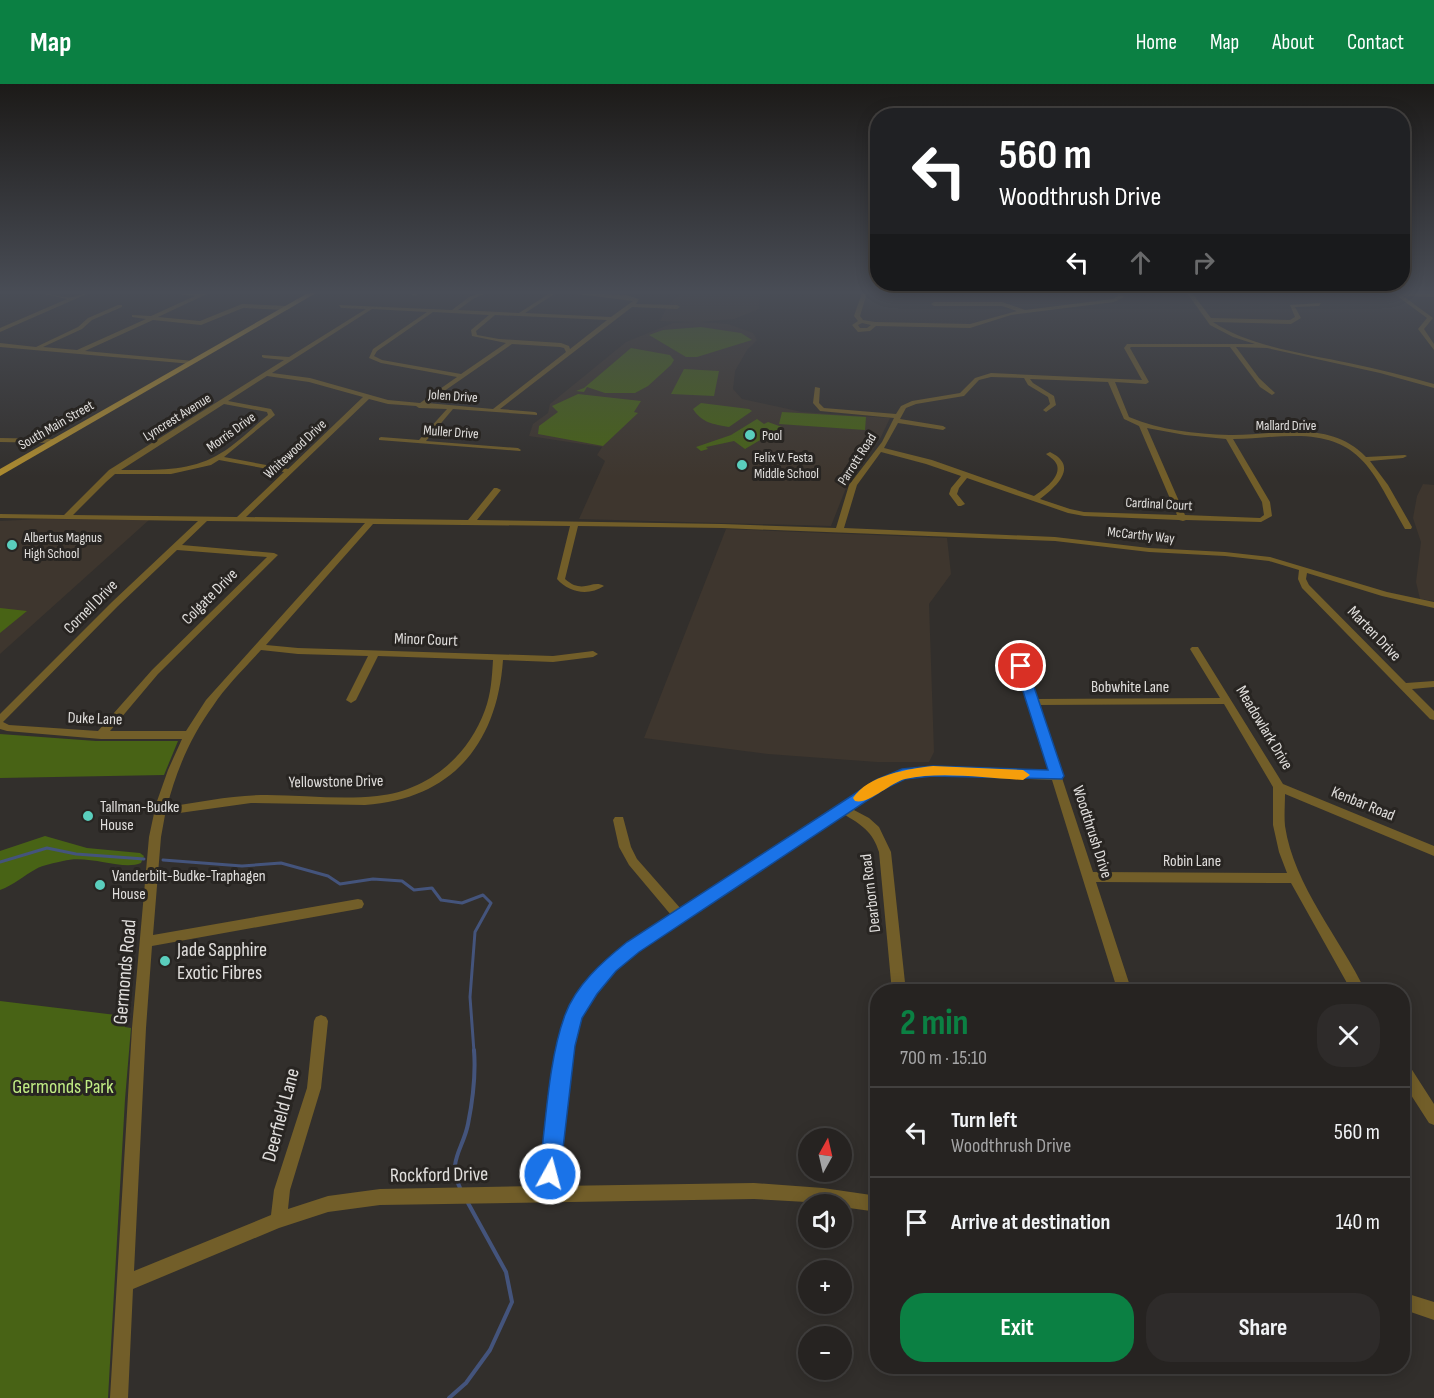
<!DOCTYPE html>
<html lang="en">
<head>
<meta charset="utf-8">
<style>
	body { margin:0; font-family:"Sofia Sans Condensed",sans-serif; background:#2e2b2a; color:#f1f3f6; height:100vh; display:flex; flex-direction:column; font-size:22px; white-space:nowrap }
	* { box-sizing:border-box; margin:0 }
	p { font-size:20px; color:#a4a4a5 }
	.icon { flex:none; width:33px; height:33px; fill:none; stroke:currentColor; stroke-width:2; stroke-linecap:round; stroke-linejoin:round }
	.map { position:relative; flex:1; overflow:hidden }
	.sheet { position:absolute; left:870px; top:900px; width:540px; height:390px; display:flex; flex-direction:column; background:#262321; border-radius:24px; box-shadow:0 3px 15px #0003,0 0 0 2px #42403f }
	.sheet>* { flex:none }
	.hud { position:absolute; left:870px; top:24px; width:540px; height:183px; border-radius:24px; box-shadow:0 3px 15px #0003,0 0 0 2px #42403f; background:#202124; color:#fff; overflow:hidden }
	.needle { width:39px; rotate:8deg }
	.fabs { position:absolute; left:798px; top:1044px; display:grid; gap:12px }
	.fabs a { display:grid; place-items:center; width:54px; height:54px; border-radius:50%; background:#262321; box-shadow:0 3px 15px #0003,0 0 0 2px #42403f; font-size:30px }
	.pin { position:absolute; display:grid; place-items:center; width:51px; height:51px; color:#fff; margin:-26px; border:3px solid #fff; border-radius:50%; box-shadow:0 2px 6px #0007 }
	.me { position:absolute; width:66px; margin:-33px; rotate:7deg; stroke-linejoin:round; filter:drop-shadow(0 0 4px #0008) }
	.turn { display:flex; align-items:center; gap:21px; height:126px; padding:0 30px; font-size:27px }
	.turn .icon { width:78px; height:78px; stroke-width:2.5 }
	.turn b { display:block; font-size:42px; line-height:51px }
	.lanes { display:flex; align-items:center; height:57px; padding:0 30px; background:#0003; justify-content:center; gap:30px; direction:ltr }
	.lanes .off { opacity:.35 }
	.round { display:grid; place-items:center; flex:none; width:63px; height:63px; border-radius:24px; background:#2e2b2a }
	.head { display:flex; align-items:center; justify-content:space-between; height:102px; padding:0 30px }
	h1 { font-size:36px; font-weight:700; line-height:45px; color:#0b8043 }
	.cta { display:flex; gap:12px; margin-top:auto; padding:12px 30px }
	.cta a { flex:1; height:69px; border-radius:24px; background:#0b8043; color:#fff; font-size:24px; font-weight:700; line-height:69px; text-align:center }
	.cta a+a { background:#2e2b2a; color:#f1f3f6 }
	ul { padding:0; list-style:none }
	li { display:flex; align-items:center; gap:18px; height:90px; padding:0 30px; border-top:2px solid #42403f }
	li div { flex:1 }
	li b { display:block; font-size:22px }
	li em { font-style:normal }
	header { display:flex; align-items:center; gap:36px; box-sizing:border-box; height:84px; padding:0 30px; background:#0b8043; color:#fff }
	header strong { font-size:28px }
	nav { display:flex; gap:33px; margin-inline-start:auto; font-size:21px }
	.map>svg:first-child { display:block }
	.built { fill:#3e362e }
	.green { fill:#486315 }
	.lines { fill:none; stroke-linecap:round; stroke-linejoin:round }
	.stream-far1 { stroke:#44547c; stroke-width:3 }
	.stream { stroke:#44547c; stroke-width:4 }
	.minor { fill:#725e29; fill-rule:evenodd }
	.major { fill:#ad8b2f; fill-rule:evenodd }
	.route { fill:#1a73e8; stroke:#114b97; stroke-width:1.5 }
	.slow { fill:#f59e0b }
	.poi-dot { fill:#5acebd; stroke:#282522; stroke-width:2 }
	.labels { text-anchor:middle; dominant-baseline:central; stroke-width:6; stroke-linejoin:round; paint-order:stroke }
	.far-street-label { font-size:14px; fill:#e1dfdd; stroke:#282522 }
	.far-poi-label { font-size:14px; fill:#e1dfdd; stroke:#282522; text-anchor:start }
	.street-label { font-size:16px; fill:#e1dfdd; stroke:#282522 }
	.poi-label { font-size:16px; fill:#e1dfdd; stroke:#282522; text-anchor:start }
	.near-poi-label { font-size:20px; fill:#e1dfdd; stroke:#282522; text-anchor:start }
	.near-street-label { font-size:20px; fill:#e1dfdd; stroke:#282522 }
	.near-park-label { font-size:20px; fill:#c1ed85; stroke:#282522 }
</style>
</head>
<body>
<header>
<strong>Map</strong>
<nav><a>Home</a><a>Map</a><a>About</a><a>Contact</a></nav>
</header>
<div class="map">
<svg width="1434" height="1314" viewBox="0 0 1434 1314">
	<rect width="100%" height="100%" fill="#322f2c"/>
	<path class="built" d="M681,209h79l-1,16 -25,10 -34,3 28,2 25,9 4,7 -10,10 -12,21 -2,18 9,10 60,13 88,6 -9,19 -35,51 -15,38 -252,-7 26,-58 -8,-6 5,-8 -73,-11 4,-12 15,-11 2,-9 76,-62 47,-19 22,-1 -35,-1 8,-16z
		M1423,400l11,1v116l-14,-2 -4,-17 5,-40 -8,-24 4,-22z
		M41,435l108,1 -149,134v-133z
		M726,445l221,9 4,36 -22,30 5,148 -5,10h-52l-109,-8 -124,-16z"/>
	<path class="green" d="M701,243l40,6 11,7 -55,17h-11l-37,-22 14,-5z
		M631,264l39,7 4,5 -3,5 -23,21 -13,7h-30l-18,-6 -3,5 -8,-1 8,-3z
		M684,285l35,2 -5,25 -43,-2z
		M578,310l63,7 -7,11 4,1 -35,33 -65,-12 1,-8 19,-14 -6,-6z
		M701,319l48,6 3,2 -23,16c-16,-3 -27,-4 -36,-18z
		M782,328l84,5 -1,13 -86,-6z
		M757,335l7,5 4,-2 14,5 -37,22 -11,-8 -28,6 2,2 -7,2 -5,-4 35,-12z
		M0,524l27,3 -27,22z
		M0,650l96,7h82l-14,34 -164,3z
		M45,752l42,12 53,5 4,3 -3,7c-19,8 -52,-9 -78,-2 -8,2 -20,4 -27,8 -13,7 -22,16 -36,21v-39z
		M0,917l116,14 9,4v8l6,1 -6,71 -17,299h-108z"/>
	<g class="lines">
		<path class="stream-far1" d="M163,776l79,6 39,-3 47,13 12,8 33,-5 29,2 12,9 18,-2 9,12 21,3 21,-8 8,8 -16,29 -5,65 4,55
			M0,778l47,-14 29,6 68,5"/>
		<path class="stream" d="M461,1106c-15,-29 2,-40 7,-66 5,-25 8,-49 6,-74
			M449,1314l17,-15 24,-33 22,-48 -6,-30 -38,-69"/>
		<path class="minor" d="M41,209c10,0 22,6 32,4 6,-1 9,-4 16,-4l-89,39v-4l67,-29z
			M170,209h39l-51,24 42,4 42,-17 45,2 3,2 -3,2 -44,-2 -42,17 -48,-5 -68,31 109,10 1,1 -3,2 -192,-17v-4l36,4 42,-20 10,-9 30,-13h4v2l-30,13 -10,9 -39,18 34,3 69,-31 -14,-2v-2l19,1 44,-20z
			M410,209h7l1,1 -3,2z
			M479,209h7l-13,6 -15,11 61,3 31,-20h6l-31,20 86,4 22,-16 -64,-8 57,2 13,4 -3,5 41,1 3,2 -3,2 -45,-2 -132,102 35,3 2,1v2l-84,-6 -27,32 92,7 3,2 -1,1 -141,-11v-2l2,-1 38,3 28,-31 -28,-1 -3,-2 -28,-2 -19,-5 -123,118 222,3 26,-32h3l4,2 -24,30 245,4 114,4 13,-43 33,-43 12,-24 -74,-7 -7,-8 2,-16 5,1 -1,15 5,5 72,6 5,-8 11,-5 48,-8 15,-15 16,-5 151,7 -18,-32 3,-4h128l-22,-7 -23,-12 -23,-32h5l19,25 79,2 5,-3 -5,-12 31,-2 -2,3 -24,1 6,11 -10,6 -78,-2c35,24 94,32 136,41 29,6 57,13 85,21v4l-54,-15 -113,-25 -31,-1 23,31 15,14 1,1 -3,2 -12,-8 -30,-40h-99l-1,1 19,34 -3,2 -31,-2 14,35c31,13 66,17 100,18 47,1 100,-17 137,22l39,-2 2,1 -4,2 -33,3 18,24 24,42 -1,2h-6c-31,-53 -41,-94 -112,-93 -20,0 -40,3 -60,3l37,63 2,14 -11,6 -75,-2 -3,1 -4,-1 -95,-4 -16,-3 -101,-35 -8,10 -2,6 8,10 -4,2h-3l-9,-12 2,-6 10,-12 -35,-12 -45,-12 -24,33 -13,43 211,9 94,11 76,4 45,5 117,35 47,10v6l-52,-12 -75,-23 -1,6 3,6 97,98 28,-2v6l-22,2 22,22v9l-4,-1 -128,-131 -4,-9 1,-9 -30,-9 -44,-5 -76,-4 -94,-11 -333,-13 -144,-2 -13,53c18,16 27,0 39,7 -15,10 -35,7 -47,-7l13,-53 -197,-2 -107,121 32,3 255,8 40,-5 5,3 -5,3 -40,5 -50,-2c-6,85 -52,139 -138,145l-114,-2 -86,12 -4,22 -8,98 205,-36 4,1 2,4 -2,4 -4,1 -206,37 -6,82 -12,243 137,-56 3,-25 33,-102 7,-67 2,-4 5,-2 5,2 2,4 -7,67 -31,102 -2,19 40,-13 52,-7 160,-3c4,-28 7,-57 11,-86 5,-41 8,-82 35,-117 22,-29 55,-48 85,-68l-42,-50 -10,-18 -6,-27 2,-3h8l8,30 6,12 44,50 196,-128 25,-11 31,-3 116,5 -39,-124 2,-2 3,-1 5,3 16,51 184,-1 -30,-49 2,-2h6l85,137 151,62v10l-149,-62c0,10 -1,22 0,32 9,60 55,112 81,166h-14l-61,-109 -195,-1 36,110h-14l-66,-212 -119,-5 -29,3 -19,9 -33,22 17,9 10,9 12,25 15,140h-14l-13,-140c-6,-20 -18,-28 -36,-38l-205,137 -23,19 -20,22 -15,25 -8,29 -16,140 198,-3 69,5 55,8v16l-36,-5v-3l-88,-5 -374,6 -52,7 -49,16 -146,61 -5,109h-18l22,-370 17,-191 7,-33 12,-34 14,-31h-81l-94,-8 -7,-2v-15l112,-112 86,-81 -198,-3v-4l64,1 45,-45 175,-110 -20,-2 -2,-1v-2l27,2 77,-48 -25,-1 -2,-3 113,5 17,-13zM372,225l55,3 -54,37 -4,9 12,5 76,14 -37,26 -32,-3 -78,-22 -38,-5zM433,228l56,3 -18,15 1,6 34,7 -45,31 -79,-14 -8,-4 3,-5zM495,231l112,5 -37,29 -1,-3 -8,-3 -62,-4 -22,-4 -1,-4zM512,260l48,3 4,1 2,4 -73,57 -66,-6zM267,292l42,6 54,15 -75,72 -64,-12 51,-42 -4,-6 -43,-8zM991,293l33,1 4,7 20,12 2,7 -7,6 3,2 10,-7 -2,-9 -21,-13 -3,-4 78,3 16,37 15,7 38,89 -93,-3 -14,-3 -30,-10c17,-13 39,-33 10,-47l-4,2c4,3 9,6 11,11 4,13 -14,25 -23,31l-102,-36 -48,-12 14,-25 45,7 3,-2 -3,-2 -43,-7 6,-11 10,-4 48,-8 15,-16zM224,320l43,8 1,3c-15,12 -30,28 -47,38 -30,19 -66,17 -100,17zM1147,344l38,7 41,4 36,63 2,13 -4,3 -75,-3zM219,376l65,12 -47,45 -164,-2 33,-33 9,-8h56l40,-9zM207,437l158,2 -159,177 -20,31h-76l48,-57 120,-119 -4,-2 -92,-8zM177,466l90,7 -115,113 -54,61 -89,-6 -6,-3 115,-116zM261,566l37,4 70,2 -22,44 5,3 5,-3 22,-44 115,4c-1,17 -2,34 -8,50 -17,47 -58,81 -108,86 -37,4 -74,-1 -110,-1 -34,0 -67,7 -100,12 9,-36 24,-71 46,-101 13,-20 32,-38 48,-56zM1224,620l49,83v38l6,27 8,21 -194,-1 -55,-167z
			M862,209h5l-7,23 3,4 12,2 95,2 47,-13 -15,-5h-68l-3,-2 3,-2h68l23,8 88,-11 5,-3 -1,-3h4l3,4 -10,5 -103,13 -41,13 -94,-2 -6,5 -12,1 -6,-7 6,-4 -4,-5zM862,239l9,2 -4,3h-7l-2,-3z
			M1393,209h41v4l-31,-1 30,22 -9,11 10,15v6l-16,-21 9,-11z
			M0,354l54,1 3,2 -3,2 -54,-1z
			M1402,976l5,2 27,42v21l-5,-2 -27,-42z
			M1402,1208l32,10v18l-32,-11z"/>
		<path class="major" d="M308,209h8l-316,183v-7z"/>
	</g>
	<linearGradient id="sky" x2="0" y2="1"><stop stop-color="#1c1a18"/><stop offset="0.53" stop-color="#494d56"/><stop offset="1" stop-color="#494d56" stop-opacity="0"/></linearGradient>
	<rect width="1434" height="393" fill="url(#sky)"/>
	<path class="route" d="M1021,578l6,4 37,110 -2,3 -129,-3 -28,3 -19,9 -247,164 -23,19 -19,23 -15,24 -7,28 -15,128 -3,7 -7,3 -8,-3 -3,-7c7,-50 9,-113 26,-159 11,-30 37,-53 62,-73l249,-162 26,-11 31,-3 115,4 -33,-104z"/>
	<path class="slow" d="M933,682l90,4 7,5 -7,5c-36,-2 -83,-9 -118,-1 -15,4 -37,26 -50,22l-2,-3c15,-23 55,-29 80,-32z"/>
	<g class="poi-dot">
		<circle cx="750" cy="351" r="6"/>
		<circle cx="742" cy="381" r="6"/>
		<circle cx="12" cy="461" r="6"/>
		<circle cx="88" cy="732" r="6"/>
		<circle cx="100" cy="801" r="6"/>
		<circle cx="165" cy="877" r="6"/>
	</g>
	<g class="labels">
		<g class="far-street-label">
			<text transform="translate(453 312) rotate(4)">Jolen Drive</text>
			<text transform="translate(177 333) rotate(-32)">Lyncrest Avenue</text>
			<text transform="translate(56 341) rotate(-30)">South Main Street</text>
			<text x="1286" y="341">Mallard Drive</text>
			<text transform="translate(231 348) rotate(-36)">Morris Drive</text>
			<text transform="translate(451 348) rotate(4)">Muller Drive</text>
			<text transform="translate(295 365) rotate(-43)">Whitewood Drive</text>
			<text transform="translate(857 375) rotate(-57)">Parrott Road</text>
			<text transform="translate(1159 420) rotate(3)">Cardinal Court</text>
			<text transform="translate(1141 451) rotate(6)">McCarthy Way</text>
		</g>
		<g class="far-poi-label">
			<text x="762" y="351">Pool</text>
			<text x="754" y="373">Felix V. Festa<tspan x="754" dy="16">Middle School</tspan></text>
			<text x="24" y="453">Albertus Magnus<tspan x="24" dy="16">High School</tspan></text>
		</g>
		<g class="street-label">
			<text transform="translate(210 513) rotate(-45)">Colgate Drive</text>
			<text transform="translate(91 523) rotate(-45)">Cornell Drive</text>
			<text transform="translate(1374 550) rotate(46)">Marten Drive</text>
			<text transform="translate(426 556) rotate(2)">Minor Court</text>
			<text x="1130" y="603">Bobwhite Lane</text>
			<text transform="translate(95 635) rotate(2)">Duke Lane</text>
			<text transform="translate(1264 644) rotate(59)">Meadowlark Drive</text>
			<text transform="translate(336 698) rotate(-1)">Yellowstone Drive</text>
			<text transform="translate(1363 720) rotate(22)">Kenbar Road</text>
			<text transform="translate(1092 748) rotate(72)">Woodthrush Drive</text>
			<text x="1192" y="777">Robin Lane</text>
			<text transform="translate(871 809) rotate(-97)">Dearborn Road</text>
		</g>
		<g class="poi-label">
			<text x="100" y="723">Tallman-Budke<tspan x="100" dy="18">House</tspan></text>
			<text x="112" y="792">Vanderbilt-Budke-Traphagen<tspan x="112" dy="18">House</tspan></text>
		</g>
		<g class="near-poi-label">
			<text x="177" y="866">Jade Sapphire<tspan x="177" dy="23">Exotic Fibres</tspan></text>
		</g>
		<g class="near-street-label">
			<text transform="translate(125 888) rotate(-85)">Germonds Road</text>
			<text transform="translate(281 1031) rotate(-75)">Deerfield Lane</text>
			<text transform="translate(439 1091) rotate(-1)">Rockford Drive</text>
		</g>
		<g class="near-park-label">
			<text x="63" y="1003">Germonds Park</text>
		</g>
	</g>
</svg>
<div class="fabs">
<a><svg class="needle" viewBox="-14 -14 28 28"><path d="M0-13l5 13h-10z" fill="#e53935"/><path d="M0 13l5-13h-10z" fill="#a4a4a5"/></svg></a>
<a><svg class="icon" aria-label="sound" viewBox="0 0 24 24"><path d="M4 9h4l5-4v14l-5-4H4zM17 9q2 3 0 6"/></svg></a>
<a>+</a>
<a>−</a>
</div>
<div class="pin" style="left:1021px;top:582px;background:#d93025"><svg class="icon" aria-label="arrive" viewBox="0 0 24 24"><path d="M6 21V4h12l-3 4 3 4H6"/></svg></div>
<svg class="me" style="left:550px;top:1090px" viewBox="-20 -20 40 40"><circle r="17" fill="#1a73e8" stroke="#fff" stroke-width="3"/><path d="M0-11L8 9 0 5-8 9z" fill="#fff"/></svg>
<div class="hud">
<div class="turn"><svg class="icon" aria-label="left" viewBox="0 0 24 24"><path d="M17 20v-9H6M10 6l-5 5 5 5"/></svg><div><b>560 m</b>Woodthrush Drive</div></div>
<div class="lanes"><svg class="icon" aria-label="left" viewBox="0 0 24 24"><path d="M17 20v-9H6M10 6l-5 5 5 5"/></svg><svg class="icon off" aria-label="ahead" viewBox="0 0 24 24"><path d="M12 20V5M6 11l6-6 6 6"/></svg><svg class="icon off" aria-label="right" viewBox="0 0 24 24"><path d="M7 20v-9h11M14 6l5 5-5 5"/></svg></div>
</div>
<section class="sheet">
<div class="head"><div><h1>2 min</h1><p>700 m · 15:10</p></div><a class="round"><svg class="icon" aria-label="close" viewBox="0 0 24 24"><path d="M6 6l12 12M18 6L6 18"/></svg></a></div>
<ul>
<li><svg class="icon" aria-label="left" viewBox="0 0 24 24"><path d="M17 20v-9H6M10 6l-5 5 5 5"/></svg><div><b>Turn left</b><p>Woodthrush Drive</p></div><em>560 m</em></li>
<li><svg class="icon" aria-label="arrive" viewBox="0 0 24 24"><path d="M6 21V4h12l-3 4 3 4H6"/></svg><div><b>Arrive at destination</b></div><em>140 m</em></li>
</ul>
<div class="cta"><a>Exit</a><a>Share</a></div>
</section>
</div>
</body>
</html>
